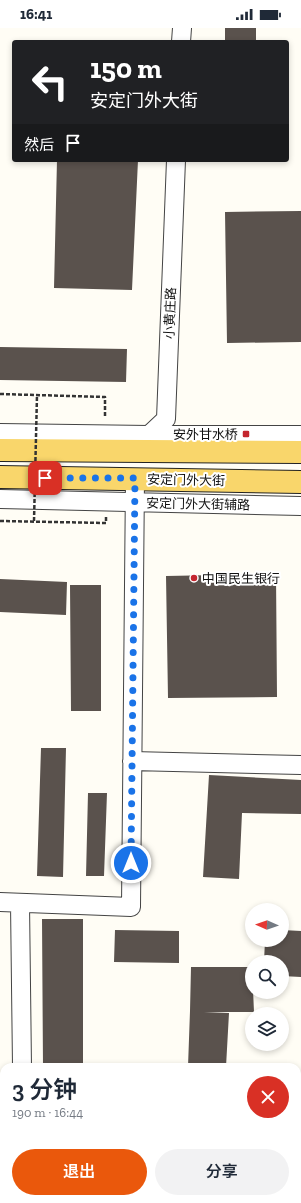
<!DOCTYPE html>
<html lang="zh">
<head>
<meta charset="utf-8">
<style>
	body { margin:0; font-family:"Zilla Slab","Noto Sans SC",serif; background:#f2f2f3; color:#1f2937; height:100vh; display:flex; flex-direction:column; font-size:15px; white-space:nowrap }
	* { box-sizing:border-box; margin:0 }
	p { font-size:13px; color:#747a83 }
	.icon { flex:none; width:22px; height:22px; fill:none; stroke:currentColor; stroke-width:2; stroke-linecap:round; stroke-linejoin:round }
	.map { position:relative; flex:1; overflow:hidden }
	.details { position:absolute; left:0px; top:1035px; width:301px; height:140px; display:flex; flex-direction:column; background:#fff; border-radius:12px 12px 0 0; box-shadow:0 2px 6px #0003 }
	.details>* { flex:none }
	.top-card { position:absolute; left:12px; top:12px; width:277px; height:122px; border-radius:4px; box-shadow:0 2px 6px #0003; background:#202124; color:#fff; overflow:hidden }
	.needle { width:26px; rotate:272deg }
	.buttons { position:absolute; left:245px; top:875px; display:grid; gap:8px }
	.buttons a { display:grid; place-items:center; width:44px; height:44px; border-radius:50%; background:#fff; box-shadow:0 2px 6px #0003; font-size:20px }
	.pin { position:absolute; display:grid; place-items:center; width:34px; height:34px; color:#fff; margin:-17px; border-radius:8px; box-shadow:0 2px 6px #0006 }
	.me { position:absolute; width:44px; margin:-22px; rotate:0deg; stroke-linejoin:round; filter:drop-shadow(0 0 3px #0008) }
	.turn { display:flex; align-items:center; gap:14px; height:84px; padding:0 12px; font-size:18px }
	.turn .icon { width:52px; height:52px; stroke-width:2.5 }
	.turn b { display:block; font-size:28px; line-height:34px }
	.then { display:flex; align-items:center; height:38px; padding:0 12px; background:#0003; gap:8px; font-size:15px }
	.round { display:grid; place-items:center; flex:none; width:42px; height:42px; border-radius:21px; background:#f2f2f3 }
	.headline { display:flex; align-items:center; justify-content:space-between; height:68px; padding:0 12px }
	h1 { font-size:24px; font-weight:600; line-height:30px }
	.cta { display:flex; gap:8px; margin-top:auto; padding:8px 12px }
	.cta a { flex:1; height:46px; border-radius:24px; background:#ea580c; color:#fff; font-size:16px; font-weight:600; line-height:46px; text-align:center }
	.cta a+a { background:#f2f2f3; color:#1f2937 }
	.status { display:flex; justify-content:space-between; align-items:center; height:28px; padding:0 20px; background:#fff; direction:ltr }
	.status svg { height:11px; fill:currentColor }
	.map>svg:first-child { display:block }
	.building { fill:#5a524d }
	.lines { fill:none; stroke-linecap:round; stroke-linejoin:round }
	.minor-casing { stroke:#444; stroke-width:20 }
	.major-casing { stroke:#222; stroke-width:24 }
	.path { stroke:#333; stroke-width:2.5; stroke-dasharray:4 2; stroke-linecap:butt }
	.minor { stroke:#fff; stroke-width:18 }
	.major { stroke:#f9d66b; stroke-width:22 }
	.path-bridge { stroke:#333; stroke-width:2.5; stroke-dasharray:4 2; stroke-linecap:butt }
	.route { stroke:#1a73e8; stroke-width:7; stroke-dasharray:0 12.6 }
	.poi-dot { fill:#c4262e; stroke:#fff; stroke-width:1.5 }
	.labels { text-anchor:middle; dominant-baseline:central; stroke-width:4; stroke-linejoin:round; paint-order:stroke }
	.street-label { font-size:13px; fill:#111; stroke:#fff }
	.poi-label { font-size:13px; fill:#111; stroke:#fff; text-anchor:end }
</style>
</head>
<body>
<div class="status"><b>16:41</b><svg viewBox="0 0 49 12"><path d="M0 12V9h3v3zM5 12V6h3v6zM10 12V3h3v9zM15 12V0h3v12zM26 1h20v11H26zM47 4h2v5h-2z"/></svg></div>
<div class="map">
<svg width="301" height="1175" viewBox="0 0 301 1175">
	<rect width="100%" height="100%" fill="#fffdf5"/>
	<path class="building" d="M225,0h31v14h-31z
		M57,132h81l-6,130 -78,-2z
		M301,183v131l-74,1 -2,-131z
		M0,319l127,2 -1,33 -126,-2z
		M276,546l1,123 -109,1 -2,-122z
		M0,551l67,3 -1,33 -66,-3z
		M70,557h31v126h-30z
		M41,720h25l-3,129 -26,-1z
		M209,747l92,5v34l-59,-1 -3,66 -36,-2z
		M88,765h19l-3,83h-18z
		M42,891h41v148h-40z
		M115,902l64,1v32l-65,-1z
		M282,902l19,1v46l-19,-1v-14h-18l1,-22h17z
		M191,939h61l2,45h-50l25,1 -3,54h-38l2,-56z
		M43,1171h32v4h-32z
		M176,1171h27v4h-27z"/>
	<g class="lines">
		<g class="minor-casing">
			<path id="minor" d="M181,14l1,-14
				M0,405l149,2h152
				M132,423l34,-32 10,-259
				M0,471l301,7
				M132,733l169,4
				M0,874l131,5 4,-429
				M20,875l2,164
				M297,1065h4
				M21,1175v-4"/>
		</g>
		<g class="major-casing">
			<path id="major" d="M0,422l301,2
				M0,449l301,5"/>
		</g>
		<path class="path" d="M0,366l105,3v20
			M0,493l106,2v-6"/>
		<use href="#minor" class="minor"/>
		<use href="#major" class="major"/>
		<path class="path-bridge" d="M34,493l3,-126"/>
	</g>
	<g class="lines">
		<path class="route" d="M45,450h90l-4,385"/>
	</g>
	<g class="poi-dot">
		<rect x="242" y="402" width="8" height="8" rx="2"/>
		<circle cx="194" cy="550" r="4"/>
	</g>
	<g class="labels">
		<g class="street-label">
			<text transform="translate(170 285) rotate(-88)">小黄庄路</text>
			<text transform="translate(186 452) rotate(1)">安定门外大街</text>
			<text transform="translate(198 476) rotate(1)">安定门外大街辅路</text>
		</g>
		<g class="poi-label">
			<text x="238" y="406">安外甘水桥</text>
			<text x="202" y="550" text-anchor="start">中国民生银行</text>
		</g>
	</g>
</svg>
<div class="buttons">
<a><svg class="needle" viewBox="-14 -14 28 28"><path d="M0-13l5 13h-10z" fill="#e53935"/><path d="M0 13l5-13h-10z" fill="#747a83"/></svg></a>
<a><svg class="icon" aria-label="search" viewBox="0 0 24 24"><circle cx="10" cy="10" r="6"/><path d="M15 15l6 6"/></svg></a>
<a><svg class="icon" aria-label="layers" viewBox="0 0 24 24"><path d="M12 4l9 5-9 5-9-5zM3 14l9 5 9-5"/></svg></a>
</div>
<div class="pin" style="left:45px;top:450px;background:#d93025"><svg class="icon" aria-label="arrive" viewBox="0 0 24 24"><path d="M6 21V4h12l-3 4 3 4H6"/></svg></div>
<svg class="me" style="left:131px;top:835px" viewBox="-20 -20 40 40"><circle r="17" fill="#1a73e8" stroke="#fff" stroke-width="3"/><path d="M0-11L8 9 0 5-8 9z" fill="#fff"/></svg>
<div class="top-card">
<div class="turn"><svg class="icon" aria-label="left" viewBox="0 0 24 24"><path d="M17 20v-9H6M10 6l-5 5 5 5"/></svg><div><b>150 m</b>安定门外大街</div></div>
<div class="then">然后<svg class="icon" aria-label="arrive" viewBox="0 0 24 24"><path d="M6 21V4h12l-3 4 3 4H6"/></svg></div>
</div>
<section class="details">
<div class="headline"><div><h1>3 分钟</h1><p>190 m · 16:44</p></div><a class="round" style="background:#d93025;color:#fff"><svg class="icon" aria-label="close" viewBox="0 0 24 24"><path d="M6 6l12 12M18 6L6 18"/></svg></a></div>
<div class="cta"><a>退出</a><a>分享</a></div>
</section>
</div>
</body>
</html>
